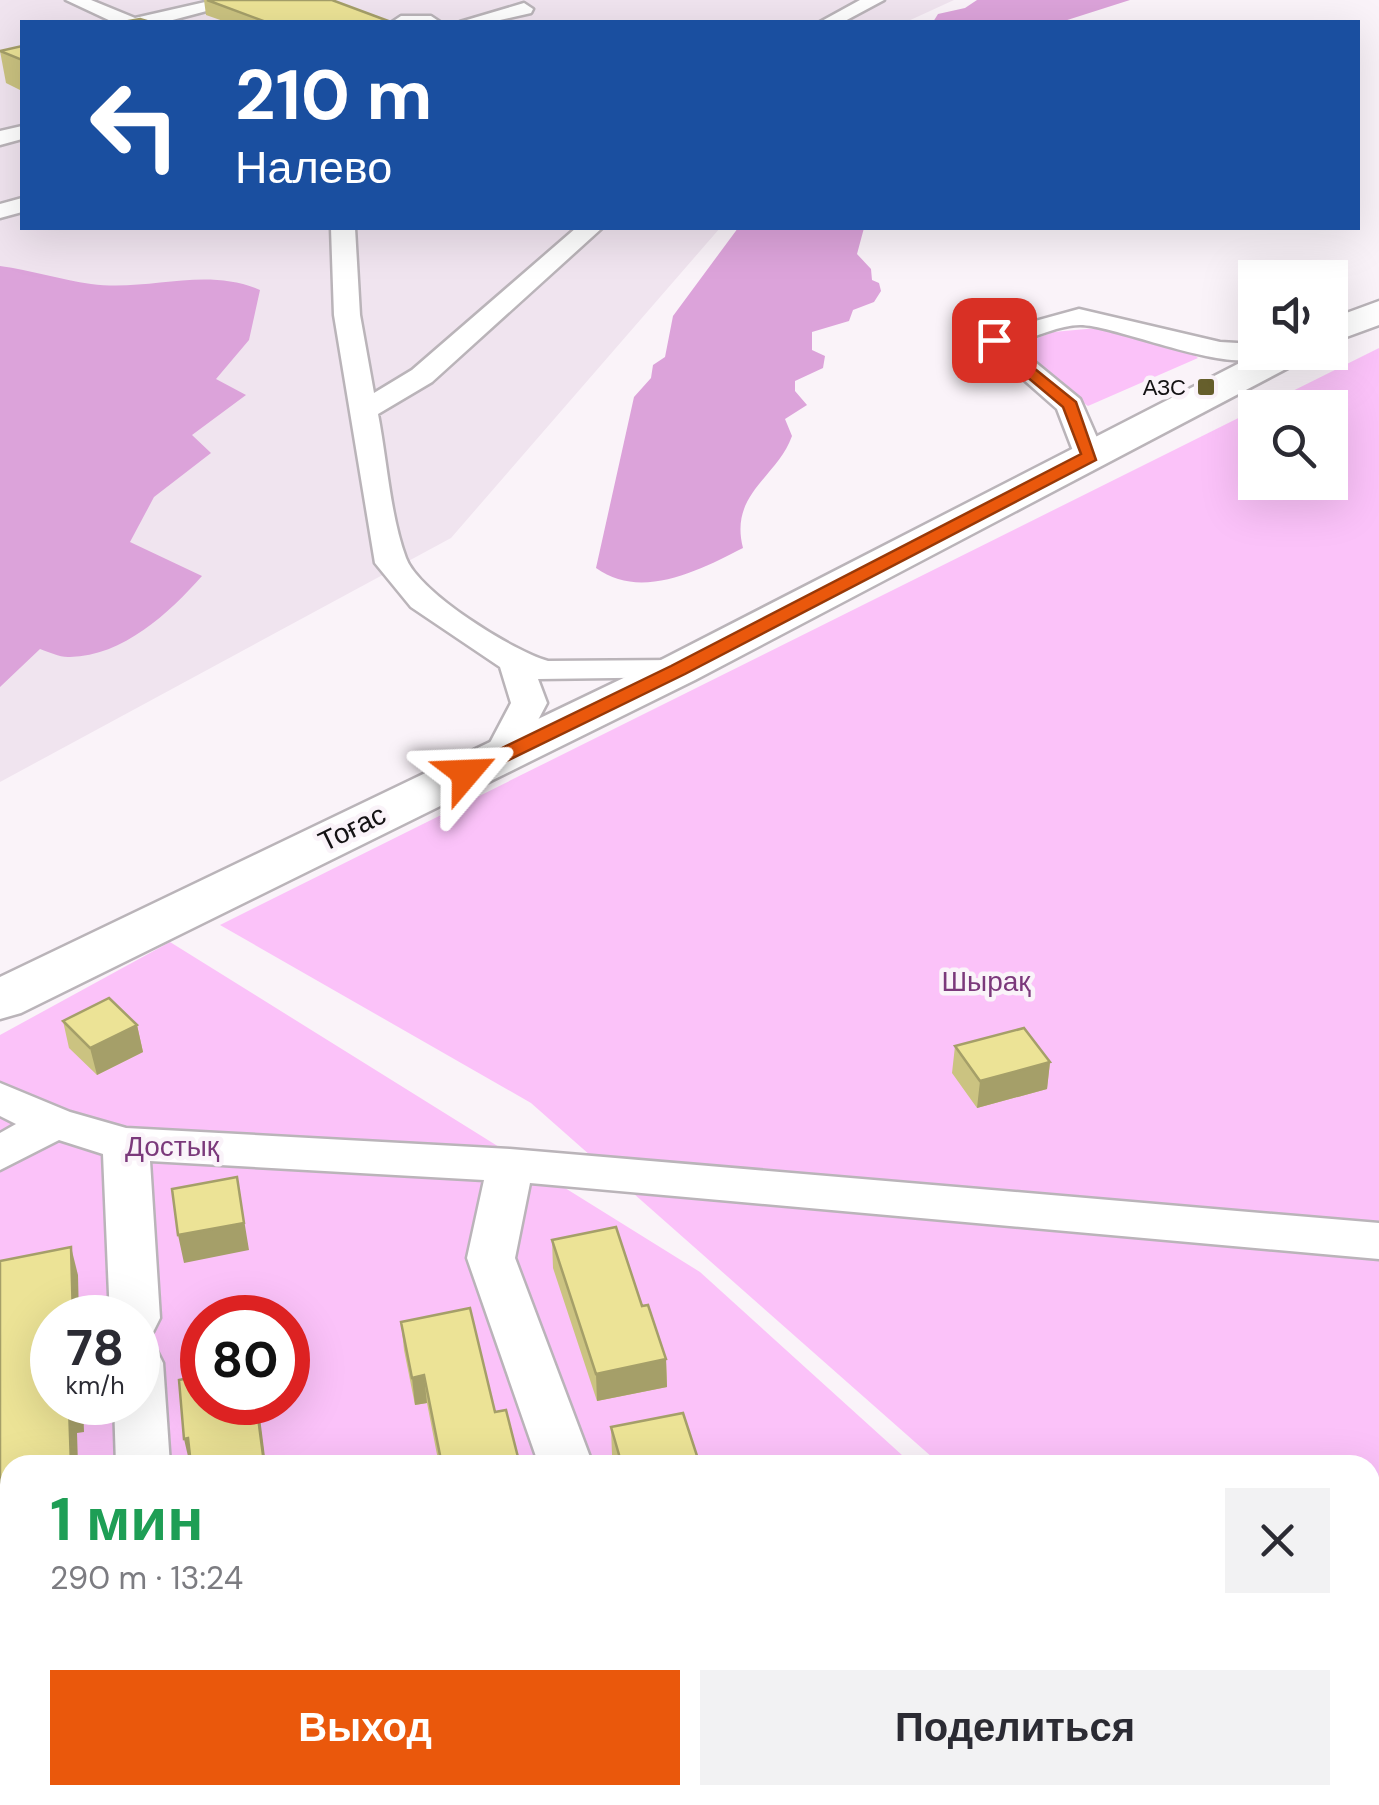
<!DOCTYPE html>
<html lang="ru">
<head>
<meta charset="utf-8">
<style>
	body { margin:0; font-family:"DM Sans",sans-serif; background:#f2f2f3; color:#2b2b33; height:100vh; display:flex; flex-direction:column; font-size:38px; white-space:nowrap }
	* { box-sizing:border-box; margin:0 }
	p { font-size:32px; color:#7c7c81 }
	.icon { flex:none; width:55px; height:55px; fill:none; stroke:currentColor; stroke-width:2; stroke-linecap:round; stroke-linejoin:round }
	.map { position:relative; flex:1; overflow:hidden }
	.panel { position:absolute; left:0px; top:1455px; width:1380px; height:350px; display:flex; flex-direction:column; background:#fff; border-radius:30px 30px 0 0; box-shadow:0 10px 40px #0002 }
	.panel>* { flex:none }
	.banner { position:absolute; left:20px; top:20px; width:1340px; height:210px; border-radius:0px; box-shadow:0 10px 40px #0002; background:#1a4fa0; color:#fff; overflow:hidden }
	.tools { position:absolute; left:1238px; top:260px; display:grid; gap:20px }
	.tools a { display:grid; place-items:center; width:110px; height:110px; border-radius:0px; background:#fff; box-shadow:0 10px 40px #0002; font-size:50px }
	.speed { position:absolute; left:30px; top:1295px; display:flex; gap:20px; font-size:50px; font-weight:700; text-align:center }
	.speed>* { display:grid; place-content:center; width:130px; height:130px; border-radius:50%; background:#fff; box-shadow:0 10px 40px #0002; line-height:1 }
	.speed small { font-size:25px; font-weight:400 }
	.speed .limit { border:15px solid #d22; background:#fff; color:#111 }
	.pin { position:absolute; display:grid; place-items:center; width:85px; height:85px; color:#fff; margin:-42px; border-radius:20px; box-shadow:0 5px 15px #0006 }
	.me { position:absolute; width:110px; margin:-55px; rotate:64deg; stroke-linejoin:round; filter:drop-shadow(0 0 8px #0008) }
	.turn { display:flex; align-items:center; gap:35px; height:210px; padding:0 50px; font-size:45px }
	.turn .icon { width:130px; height:130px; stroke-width:2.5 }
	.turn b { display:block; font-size:70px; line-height:85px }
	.round { display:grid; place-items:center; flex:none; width:105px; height:105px; border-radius:0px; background:#f2f2f3 }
	.head { display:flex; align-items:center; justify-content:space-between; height:170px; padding:0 50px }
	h1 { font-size:60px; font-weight:700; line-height:75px; color:#1e9e55 }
	.action { display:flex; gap:20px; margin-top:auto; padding:20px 50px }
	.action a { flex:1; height:115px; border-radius:0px; background:#ea580c; color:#fff; font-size:40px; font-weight:700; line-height:115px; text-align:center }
	.action a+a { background:#f2f2f3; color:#2b2b33 }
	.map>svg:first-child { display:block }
	.built { fill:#f0e4ef }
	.green { fill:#fbc2f9; fill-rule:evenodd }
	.water { fill:#dca3da }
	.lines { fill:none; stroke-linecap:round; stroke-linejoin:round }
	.minor-casing { stroke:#bab4b9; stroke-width:5 }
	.highway-casing { stroke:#bab4b9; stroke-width:5 }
	.minor { fill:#fff; fill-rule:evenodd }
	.highway { fill:#fff; fill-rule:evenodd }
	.wall { fill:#cbc381 }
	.shaded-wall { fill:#a59f69 }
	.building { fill:#ece396; stroke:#a59f69; stroke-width:2.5 }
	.route { fill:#ea580c; stroke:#983908; stroke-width:2.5 }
	.poi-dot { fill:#665f2c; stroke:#faf3f9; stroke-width:4 }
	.labels { text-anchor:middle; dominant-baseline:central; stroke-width:9; stroke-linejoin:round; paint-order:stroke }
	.far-poi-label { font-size:22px; fill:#141214; stroke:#faf3f9; text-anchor:end }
	.street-label { font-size:28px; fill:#141214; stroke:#faf3f9 }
	.park-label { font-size:28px; fill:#7b397b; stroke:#faf3f9 }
</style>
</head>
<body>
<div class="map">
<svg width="1379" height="1805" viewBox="0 0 1379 1805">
	<rect width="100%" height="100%" fill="#faf3f9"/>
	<path class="built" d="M0,0h954l-48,22h-884v206h698l-269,310 -451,244z"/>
	<path class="green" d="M1109,327l79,22 10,9 -110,48 -45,-31 -18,-32 28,-11z
		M1379,348v1457h-52l-11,-10h54v-330h-429l-410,-362 -311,-178zM1255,408h75v74h-75z
		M170,942l530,330 213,193h-903v330h1266l11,10h-1287v-770zM52,1318h86v84h-86zM202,1318h86v84h-86z"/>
	<path class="water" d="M977,0h153l-69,22h-128l5,-8 27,-6z
		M738,228h126l-7,26 14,15 1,11 7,3 2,8 -7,11 -21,8 -4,11 -37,11v18l13,6 -2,12 -28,13v10l12,14 -22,14 7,17c-15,42 -63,57 -49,112 -43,22 -102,53 -147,20l38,-171 17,-19 2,-13 12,-8 8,-41z
		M0,266c31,4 61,14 91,18 58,8 113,-18 169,6l-11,50 -33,39 30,16 -54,40 19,18 -57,44 -24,45 72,34c-33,37 -79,80 -132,81 -9,1 -21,-5 -30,-8l-40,38z"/>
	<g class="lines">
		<g class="minor-casing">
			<path id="minor" d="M66,0h25l44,18 79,-18h34l-83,22h-52z
				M860,0h24l-41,22h-23z
				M524,3l9,6 -2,4 -40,9h-31z
				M401,16h30l9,6h-48z
				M22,126v13l-22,6v-14z
				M22,198v14l-22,6v-14z
				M331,228h24l5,87 14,78 38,-23 164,-142h26l-170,154 -54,32c9,46 12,101 28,144 13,35 107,93 142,103l130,-1 12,3 5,7 -5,7 -152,2 9,24 -28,53 -5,8h-26l-5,-8 28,-53 -11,-36 -89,-60 -36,-44 -41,-248z
				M1079,309l141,33 35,2v8h13c-26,29 -150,-27 -188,-27 -21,0 -47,13 -67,19l67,55 25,57 -15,9 -15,-9 -18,-47 -77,-68 4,-6z
				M0,1083l70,29 56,16 384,21 869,74v36l-849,-76 -15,75 78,207h-54l-72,-207 17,-78 -334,-19 10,157 -7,14 -15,4v-18h-28l-7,-164 -44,-14 -59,30v-37l16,-9 -16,-8z
				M138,1343l18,6 7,14 7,102h-54l-2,-63h24z
				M129,1795h62l1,10h-62z
				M653,1795h62l4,10h-62z"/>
		</g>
		<g class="highway-casing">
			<path id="highway" d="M1379,301v24l-49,18v-24z
				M1261,352h47l-5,8 -608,320 -674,333 -21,6v-42l661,-317z"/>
		</g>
		<use href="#minor" class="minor"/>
		<use href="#highway" class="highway"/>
	</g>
	<path class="wall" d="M204,0h128l59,22h-165l-20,-7z
		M22,46v45l-16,-8 -6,-32z
		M63,1021l74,4 6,27 -46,23 -28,-27z
		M955,1046l95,16 -3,27 -70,19 -25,-35z
		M552,1240l90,66 24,53 1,28 -70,14 -44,-133z
		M401,1322l94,90 25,53h-81l-12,-62 -12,2 -11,-55z
		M611,1427l89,38h-85l-3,-10z
		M743,1795h94l3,10h-97z"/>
	<path class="shaded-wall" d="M137,1025l6,27 -46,23 -7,-27z
		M1050,1062l-3,27 -70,19 3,-27z
		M237,1177l12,73 -65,13 -6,-28z
		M71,1247l7,28 1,43h-6z
		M666,1359l1,28 -70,14 -1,-27z
		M424,1375l3,28 -12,2 -3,-27z
		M76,1402h7l1,30 -7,1 1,32h-7l-2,-59z
		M256,1402h2l8,63h-2z
		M188,1438l7,27h-5l-6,-26z
		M83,1795h8v10h-7z
		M222,1795h53l-41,10h-10z"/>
	<path class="building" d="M207,0h125l59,22h-125z
		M140,19l10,3h-27z
		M22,46v14l-22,-9z
		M109,998l28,27 -47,23 -27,-27z
		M1024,1028l26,34 -70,19 -25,-35z
		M237,1177l7,46 -66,12 -6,-46z
		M616,1227l26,79 6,-1 18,54 -70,15 -44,-134z
		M71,1247l2,71h-21v84h24v2l-7,2 2,59h-61v330h73l1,10h-84v-544z
		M470,1308l25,104 11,-2 14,55h-78l-18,-90 -12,3 -11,-56z
		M202,1375v27h54l8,61 4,-1 1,3h-78l-3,-27 -4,1 -5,-59z
		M683,1413l17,52h-78l-11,-38z
		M530,1795h89l3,10h-90z
		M748,1795h89l3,10h-90z"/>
	<path class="route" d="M994,336l82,66 20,58 -411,214 -211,103h-15v-8l212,-103 410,-212 -18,-47 -75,-63 -2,-4z"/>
	<rect class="poi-dot" x="1196" y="377" width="20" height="20" rx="5"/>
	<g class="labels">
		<g class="far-poi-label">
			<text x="1186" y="387">АЗС</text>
		</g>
		<g class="street-label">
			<text transform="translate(352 828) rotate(-26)">Тоғас</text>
		</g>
		<g class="park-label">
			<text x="986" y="981">Шырақ</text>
			<text x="172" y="1146">Достық</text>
		</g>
	</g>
</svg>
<div class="tools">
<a><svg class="icon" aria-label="sound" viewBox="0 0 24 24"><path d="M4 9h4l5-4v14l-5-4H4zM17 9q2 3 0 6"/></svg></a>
<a><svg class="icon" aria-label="search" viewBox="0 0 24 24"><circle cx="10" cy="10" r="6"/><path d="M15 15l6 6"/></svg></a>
</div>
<div class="speed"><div>78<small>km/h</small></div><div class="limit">80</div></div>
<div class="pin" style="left:994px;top:340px;background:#d93025"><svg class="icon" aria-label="arrive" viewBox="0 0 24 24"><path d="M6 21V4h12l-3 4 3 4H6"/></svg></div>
<svg class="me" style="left:466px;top:773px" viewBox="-20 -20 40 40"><path d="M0-17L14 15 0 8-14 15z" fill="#ea580c" stroke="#fff" stroke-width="4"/></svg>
<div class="banner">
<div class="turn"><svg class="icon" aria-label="left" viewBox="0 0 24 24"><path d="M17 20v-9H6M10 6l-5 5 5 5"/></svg><div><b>210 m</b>Налево</div></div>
</div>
<section class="panel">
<div class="head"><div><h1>1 мин</h1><p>290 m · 13:24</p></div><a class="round"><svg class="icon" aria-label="close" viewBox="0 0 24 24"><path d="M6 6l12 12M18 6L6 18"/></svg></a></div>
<div class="action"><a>Выход</a><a>Поделиться</a></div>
</section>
</div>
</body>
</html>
